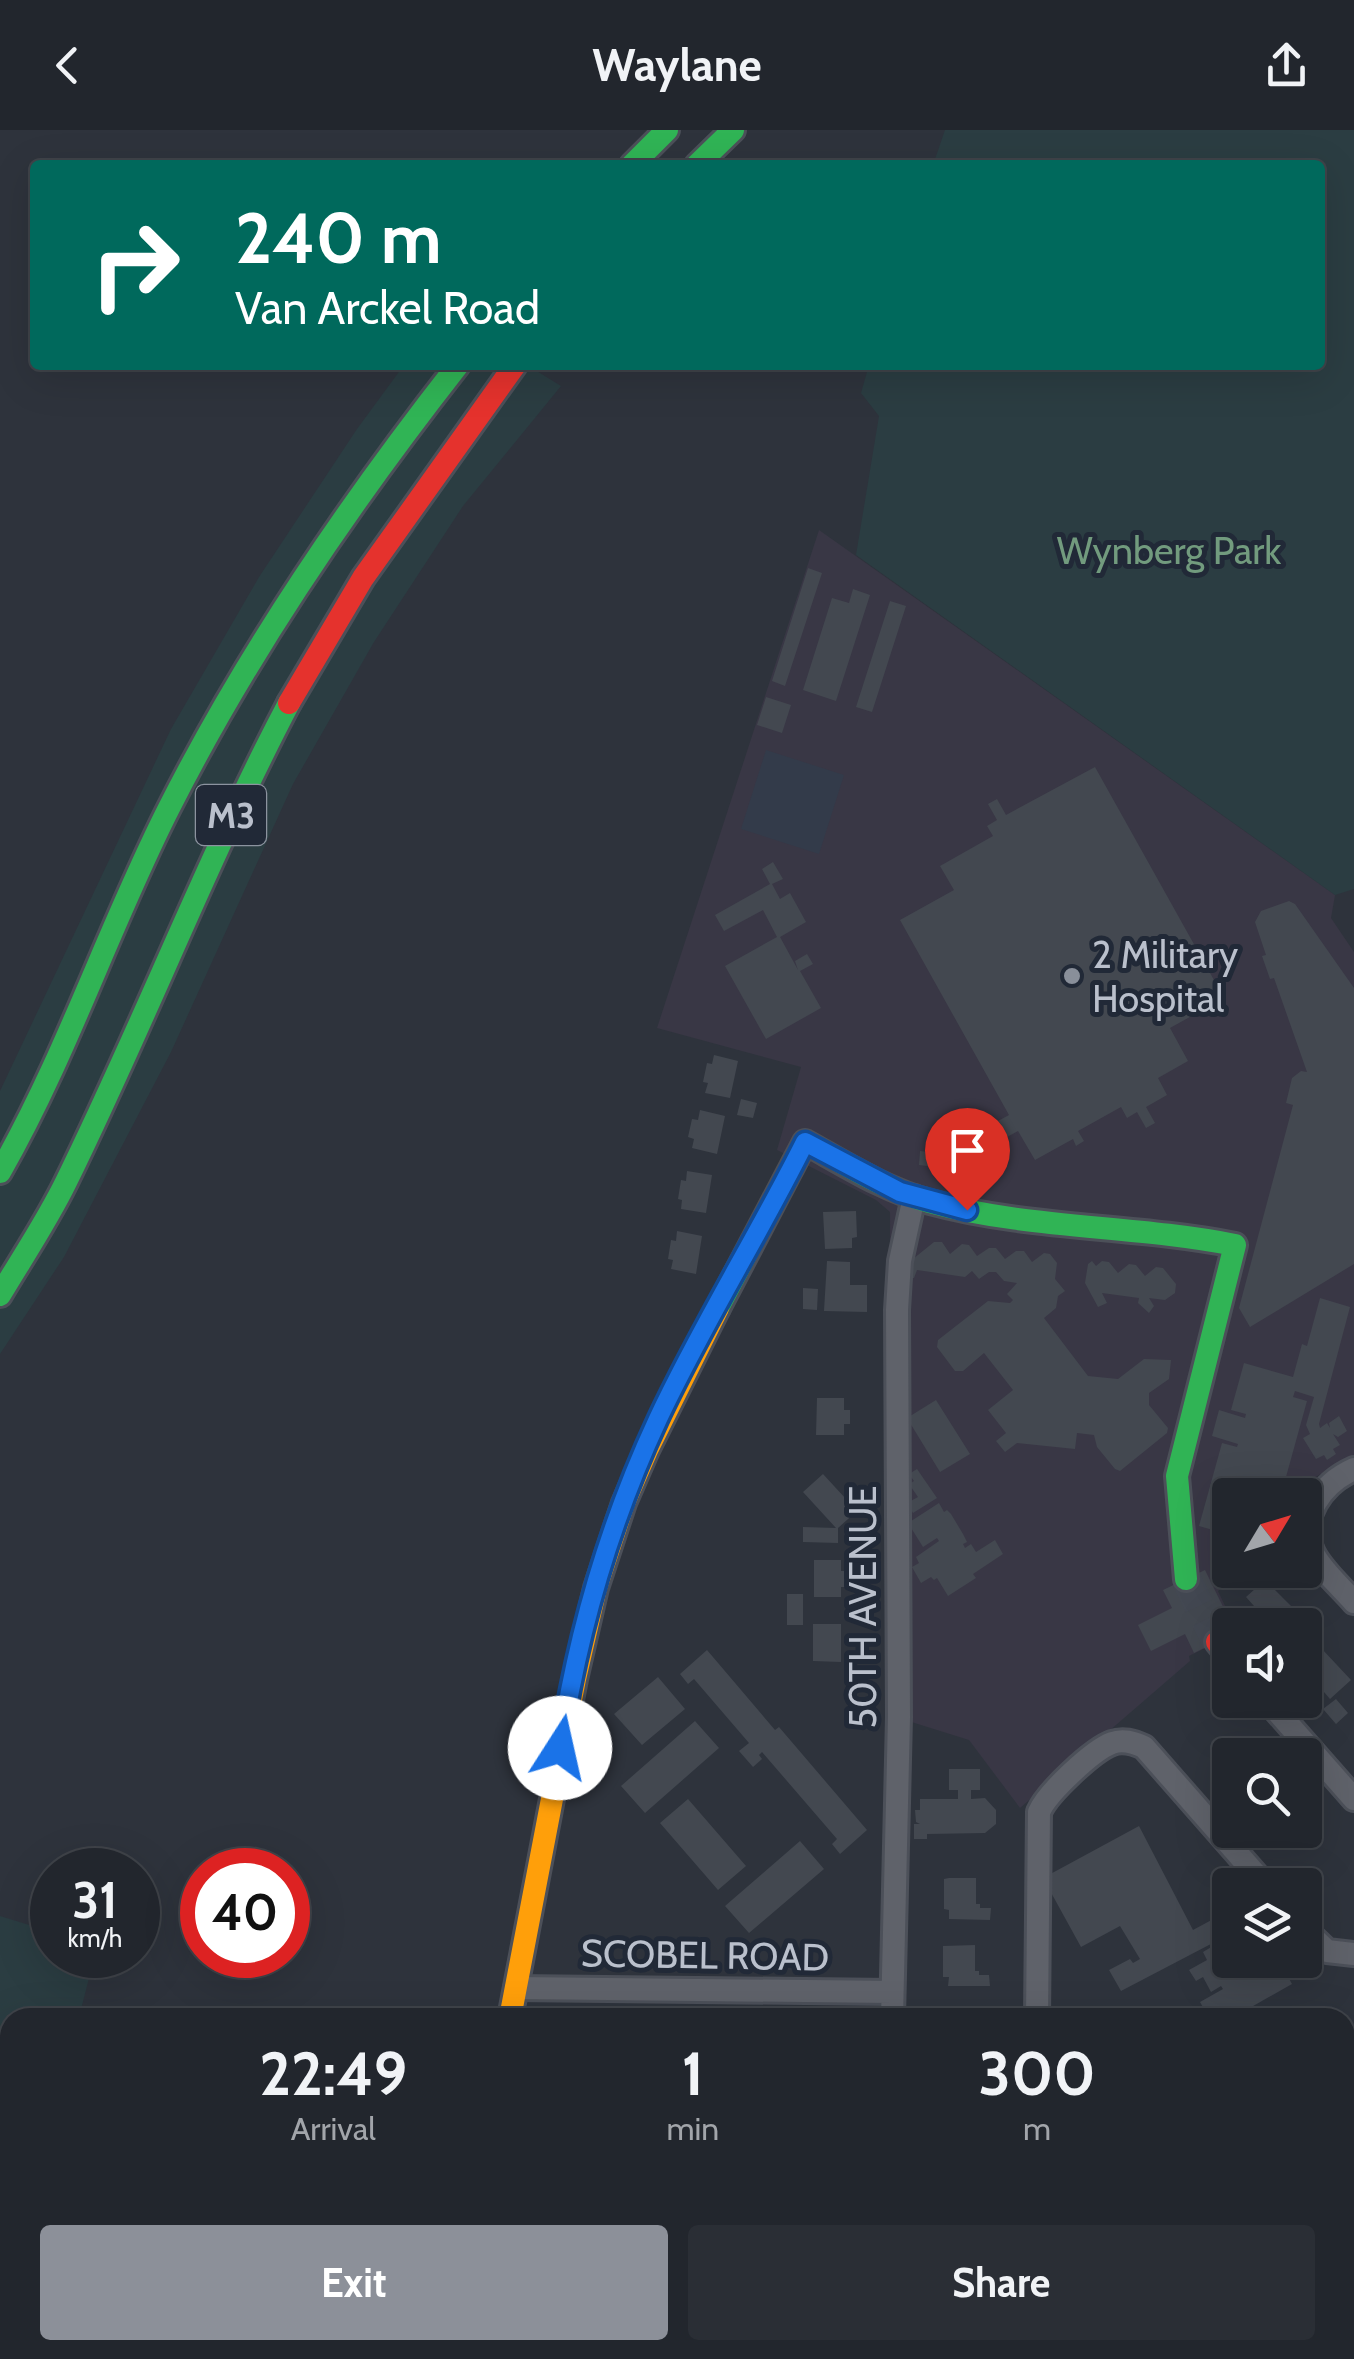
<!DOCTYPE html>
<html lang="en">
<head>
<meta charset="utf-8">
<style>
	body { margin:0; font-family:Cabin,sans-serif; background:#2a2e35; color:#f1f3f6; height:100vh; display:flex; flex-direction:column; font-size:38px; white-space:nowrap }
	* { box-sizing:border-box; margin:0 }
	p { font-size:32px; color:#a2a5aa }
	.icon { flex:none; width:55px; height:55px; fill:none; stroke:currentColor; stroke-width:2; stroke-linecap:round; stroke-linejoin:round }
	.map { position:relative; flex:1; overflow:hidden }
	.panel { position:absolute; left:0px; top:1878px; width:1355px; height:352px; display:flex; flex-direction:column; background:#22262d; border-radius:30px 30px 0 0; box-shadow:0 10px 40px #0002,0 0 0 2px #3f4349 }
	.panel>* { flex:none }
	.banner { position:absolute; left:30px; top:30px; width:1295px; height:210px; border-radius:10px; box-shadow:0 10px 40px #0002,0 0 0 2px #3f4349; background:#00695c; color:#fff; overflow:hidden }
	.needle { width:65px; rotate:52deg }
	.tools { position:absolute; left:1212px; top:1348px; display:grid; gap:20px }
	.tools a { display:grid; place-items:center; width:110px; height:110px; border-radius:10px; background:#22262d; box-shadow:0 10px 40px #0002,0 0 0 2px #3f4349; font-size:50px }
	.speed { position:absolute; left:30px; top:1718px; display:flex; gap:20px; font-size:50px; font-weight:700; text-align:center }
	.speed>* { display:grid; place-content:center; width:130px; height:130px; border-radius:50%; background:#22262d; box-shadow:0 10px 40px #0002,0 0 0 2px #3f4349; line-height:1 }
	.speed small { font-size:25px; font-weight:400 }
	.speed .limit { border:15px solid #d22; background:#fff; color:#111 }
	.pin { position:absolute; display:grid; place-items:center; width:85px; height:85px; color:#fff; margin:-102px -42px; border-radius:50% 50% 50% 0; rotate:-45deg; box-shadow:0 0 10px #0007 }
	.pin .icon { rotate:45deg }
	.me { position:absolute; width:110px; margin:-55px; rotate:10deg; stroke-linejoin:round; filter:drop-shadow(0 0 8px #0008) }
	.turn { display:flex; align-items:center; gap:35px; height:210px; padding:0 40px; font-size:45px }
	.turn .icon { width:130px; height:130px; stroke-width:2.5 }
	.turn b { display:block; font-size:70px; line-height:85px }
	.eta { display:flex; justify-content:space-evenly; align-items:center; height:170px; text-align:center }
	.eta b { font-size:60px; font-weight:700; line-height:70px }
	.button { display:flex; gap:20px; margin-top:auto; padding:20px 40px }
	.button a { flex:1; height:115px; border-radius:10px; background:#8c9099; color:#fff; font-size:40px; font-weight:700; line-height:115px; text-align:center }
	.button a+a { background:#2a2e35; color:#f1f3f6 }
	header { display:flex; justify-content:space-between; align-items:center; height:130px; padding:0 40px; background:#22262d; font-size:45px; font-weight:700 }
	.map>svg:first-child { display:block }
	.medical { fill:#393745 }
	.airport { fill:#333b4a }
	.green { fill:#2b3d42 }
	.building { fill:#434850 }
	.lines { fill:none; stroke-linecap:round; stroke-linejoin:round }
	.secondary-tunnel { stroke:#434852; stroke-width:30; stroke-dasharray:30 15; stroke-linecap:butt }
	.street-casing { stroke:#4c5059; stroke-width:28 }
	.fast-casing { stroke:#4c5059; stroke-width:28 }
	.slow-casing { stroke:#4c5059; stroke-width:28 }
	.jam-casing { stroke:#4c5059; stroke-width:28 }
	.street { stroke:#5f626a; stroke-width:22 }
	.fast { stroke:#30b455; stroke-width:22 }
	.slow { stroke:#ff9f0a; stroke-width:22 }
	.jam { stroke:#e5322d; stroke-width:22 }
	.route-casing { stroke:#114b97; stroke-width:25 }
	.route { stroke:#1a73e8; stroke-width:18 }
	.poi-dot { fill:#898f9a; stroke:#212937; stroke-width:4 }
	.labels { text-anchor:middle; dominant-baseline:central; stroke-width:10; stroke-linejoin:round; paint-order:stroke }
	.shield { fill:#212937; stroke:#8c939f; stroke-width:2.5 }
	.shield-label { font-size:35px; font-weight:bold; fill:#bac0cc }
	.park-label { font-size:38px; fill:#729b7e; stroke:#212937 }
	.poi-label { font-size:38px; fill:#bac0cc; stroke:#212937; text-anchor:start }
	.street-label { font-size:38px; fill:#bac0cc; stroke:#212937 }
</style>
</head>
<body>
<header><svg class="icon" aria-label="back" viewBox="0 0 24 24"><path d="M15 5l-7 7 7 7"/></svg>Waylane<svg class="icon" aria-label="share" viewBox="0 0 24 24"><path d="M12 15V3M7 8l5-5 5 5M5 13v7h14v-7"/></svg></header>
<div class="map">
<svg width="1354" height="2229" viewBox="0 0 1354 2229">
	<rect width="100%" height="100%" fill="#2e333c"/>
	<path class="medical" d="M819,400l516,365 -4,23 23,34v503l-47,27 -6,13h-71v75h15l-27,21 16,34h-4v11l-41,20 1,5 -170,147 -51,-68 -64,-20 -14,-344 -1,-164 -14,-12 -99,-50 24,-83 -144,-39z"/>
	<path class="airport" d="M766,620l78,25 -25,79 -78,-25z"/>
	<path class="green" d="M945,0h409v759l-19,6 -479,-340 23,-139 -18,-23 8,-28h451v-200h-387z
		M404,235h123l34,21 -98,120 -89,136 -81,142 -122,268 -107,205 -64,97v-263l171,-362 88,-152 98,-148z
		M0,1786l52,16v23h43l-16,62 -69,1v115l-10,4z"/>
	<path class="building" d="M808,438l14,5 -37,113 -13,-5z
		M853,459l17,6 -34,106 -33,-11 29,-92 17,5z
		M890,471l16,5 -34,106 -16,-5z
		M766,567l25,8 -9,28 -25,-8z
		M1095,637l129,231 -54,30 18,33 -30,17 9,17 -21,12 9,16 -9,5 -9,-16 -10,6 -6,-11 -43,24 6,10 -8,5 -3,-7 -38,21 -17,-29 -11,6 -9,-16 11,-6 -109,-195 54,-30 -14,-24 53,-30 -6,-10 10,-6 -9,-16 9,-5 9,16z
		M773,732l10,17 -11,5 8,15 10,-6 16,29 -26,15 18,33 -3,-9 12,-7 6,10 -13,7 21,37 -55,31 -41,-73 52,-29 -14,-27 -39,21 -9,-16 55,-31 -8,-15z
		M1289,771l6,3 59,84v276l-104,63 -11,-19 54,-203 -7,-2 6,-25 9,-7 6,1 -33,-94 -4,1 -8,-23 4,-1 -11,-33 6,-11z
		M714,925l24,6 -8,37 -25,-5 3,-10 -5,-1 4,-19 5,1z
		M741,969l16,4 -4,15 -16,-3z
		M700,980l25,6 -8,38 -25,-6 2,-9 -6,-2 4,-18 6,1z
		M920,1021l52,6 -2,14 -51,-6z
		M687,1041l25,4 -6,38 -25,-4 1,-9 -4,-1 3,-19 5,1z
		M856,1081l1,26 -5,1v10l-27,1 -2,-37z
		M677,1101l25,5 -6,38 -25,-5 2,-9 -5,-1 3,-19 5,1z
		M934,1112h8l8,12 12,-10 7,1 8,11 12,-8h7l9,11 11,-8h8l8,11 12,-9 6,1 7,9 -2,16 10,12 -7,5 -2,12 -12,10 44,58 30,3 26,-20 27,1 -2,19 -20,14v12l19,23 -1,5 -47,38 -5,-2 -18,-22 -3,-12 -17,-2 -2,16 -58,-6 -12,9 -9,-11 10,-8 -18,-23 25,-20 -29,-37 -21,18h-8l-18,-24 1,-7 50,-39 22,2 3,-3 -6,-6 10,-11 -13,-2 -8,-9h-7l-10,7 -7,-8 -7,6 -48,-7 -3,8h-5l-1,-15z
		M827,1131l23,1v23h17v27l-43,-1z
		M1092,1131l4,5 6,-5 7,1 9,11 11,-9 7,1 9,11 11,-9 7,1 13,16 -1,9 -10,7 -16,-2 5,8 -5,7 -11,-10 1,-5 -37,-5 5,10 -9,4 -13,-24 3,-19z
		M803,1158l15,1 -1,21 -14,-1z
		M1320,1168l30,9 -31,117 1,4 7,-5 3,5 -1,-5 10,-7 8,15 -9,6 -5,-3 7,11 -7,4 3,5 -9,6 -3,-5 -8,4 -13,-21 7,-4 -4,-9 8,-28 -19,-6 -2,6 14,4 -26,94h-51v40l-31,-9 23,-83 15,4 1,-3 -26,-8 7,-26 26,8 1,-4 -15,-4 13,-47 49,14 9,-33 5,2z
		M817,1268h27v12h6v14h-6v11h-28z
		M936,1270l34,54 -30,18 -33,-54z
		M917,1339l20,29 -24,15 -6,-10 11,-6 -9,-13 5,-3 -5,-7z
		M823,1344l34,37 -19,17v15l-35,-1v-15l33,1 -33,-36z
		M939,1373l5,9 3,-2 4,4 12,20 4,8 -4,2 2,4 6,-4 5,8 19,-12 8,14 -30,20 3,4 -28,18 -11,-18 -3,2 -3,-3 -10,6 -9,-16 7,-4 -3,-6 23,-16 -2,-3 -14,9 -15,-24z
		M814,1430h27v11h6v16h-6v10h-27z
		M1205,1440l27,55 -2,10 -36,18 -9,-19 -34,17 -13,-26 34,-17 -9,-18z
		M1265,1450l31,31 -17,14h-8l-25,-28z
		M787,1464h16v31h-16z
		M813,1494h28v38l-28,-1z
		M1322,1519l29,31 -21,19 -25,-29v-6z
		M707,1520l68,80 4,-3 88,103 -27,24 -8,-10 5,-5 -75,-87 -3,3 3,4 -9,8 -14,-16 10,-8 -55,-64 -6,5 -8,-10z
		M658,1547l27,32 -43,36 -28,-31z
		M1336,1569l12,14 -12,11 -13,-15z
		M695,1591l24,27 -74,65 -24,-27z
		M949,1639h31v21h-9v9l14,-1 11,12v14l-11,9 -58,1v5h-13v-15h6l-4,-2 -1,-12h5v-11h38v-9h-9z
		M688,1669l58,67 -28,24 -58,-67z
		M1139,1696l54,104 37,-20v24l-109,57 -12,-21 21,-11 3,4 7,-4 -20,-33 -39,21 -38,-69z
		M800,1711l24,28 -75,64 -24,-27z
		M949,1748h27v26h4v4h11l-1,12 -41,-1v-9l-5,-1v-30z
		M1218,1813l5,9 7,-5v13h38l-13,7 1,4 23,-11 10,13 -2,2 5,9 -60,34h-23l-9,-16 23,-13 -2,-3 -10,6 -8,-15 -7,4 -7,-11 18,-10 -4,-8z
		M975,1815v26h4v4h10l1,11h-42l1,-9h-6v-31z
		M1345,1929l9,10v48l-9,-10z
		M1345,2021l9,9v29l-9,-10z
		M479,2220h29l5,9h-30z
		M707,2220h36l6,9h-37z
		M798,2220h29l2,9h-29z
		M1314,2220h24l2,9h-48l-2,-4z"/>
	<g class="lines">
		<path class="secondary-tunnel" d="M1186,1449l31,63"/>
		<g class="street-casing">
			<path id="street" d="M1354,1339c-31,14 -58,48 -41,84 9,18 28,34 41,49
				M1267,1570l87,99
				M1305,1800l22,21 27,3
				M516,1858l376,4
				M892,1888l7,-301 -2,-407 3,-49 14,-64
				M1037,1888l2,-206c8,-19 54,-62 73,-69 11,-4 21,-1 32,4l121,138
				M1012,2220l10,9
				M413,2229l3,-9
				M664,2229l2,-9"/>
		</g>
		<g class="fast-casing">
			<path id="fast" d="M632,35l35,-35
				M697,35l36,-35
				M0,1042c67,-117 108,-244 169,-364 80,-158 180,-304 289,-443
				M0,1165c22,-37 47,-74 66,-113 78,-158 141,-323 223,-479
				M718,1178l87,-166c40,22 80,48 125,60 99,27 204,23 305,43l-58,231 9,103"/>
		</g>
		<g class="slow-casing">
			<path id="slow" d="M510,1888l65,-339 21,-91 28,-85 23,-53 71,-142"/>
		</g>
		<g class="jam-casing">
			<path id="jam" d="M289,573l74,-125 152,-213
				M1217,1512l13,16"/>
		</g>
		<use href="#street" class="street"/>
		<use href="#fast" class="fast"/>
		<use href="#slow" class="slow"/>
		<use href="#jam" class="jam"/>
	</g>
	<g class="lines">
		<g class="route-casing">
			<path id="route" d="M560,1618c17,-112 50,-226 98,-329 44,-94 100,-183 147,-277l95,50 67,18"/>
		</g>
		<use href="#route" class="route"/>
	</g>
	<circle class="poi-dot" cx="1072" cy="846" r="10"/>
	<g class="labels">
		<rect class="shield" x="196" y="655" width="70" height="60" rx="8"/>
		<g class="shield-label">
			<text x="231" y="685">M3</text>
		</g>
		<g class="park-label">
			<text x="1169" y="420">Wynberg Park</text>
		</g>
		<g class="poi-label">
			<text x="1092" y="824">2 Military<tspan x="1092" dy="44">Hospital</tspan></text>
		</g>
		<g class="street-label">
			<text transform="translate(862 1477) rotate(-90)">50TH AVENUE</text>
			<text transform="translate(705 1825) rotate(1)">SCOBEL ROAD</text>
		</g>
	</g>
</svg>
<div class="tools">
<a><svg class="needle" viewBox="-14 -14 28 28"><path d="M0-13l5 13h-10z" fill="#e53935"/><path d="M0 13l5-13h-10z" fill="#a2a5aa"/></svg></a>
<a><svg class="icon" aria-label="sound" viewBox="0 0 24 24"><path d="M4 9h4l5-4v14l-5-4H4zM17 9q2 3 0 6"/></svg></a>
<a><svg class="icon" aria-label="search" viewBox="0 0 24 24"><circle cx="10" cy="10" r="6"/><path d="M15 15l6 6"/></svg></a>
<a><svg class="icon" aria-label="layers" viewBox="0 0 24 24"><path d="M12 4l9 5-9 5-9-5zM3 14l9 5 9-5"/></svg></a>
</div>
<div class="speed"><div>31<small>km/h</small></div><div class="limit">40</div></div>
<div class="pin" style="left:967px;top:1080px;background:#d93025"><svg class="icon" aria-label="arrive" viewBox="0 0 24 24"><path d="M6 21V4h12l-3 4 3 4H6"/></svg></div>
<svg class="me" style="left:560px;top:1618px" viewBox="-20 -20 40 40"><circle r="19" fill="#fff"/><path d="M0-13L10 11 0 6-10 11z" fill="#1a73e8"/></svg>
<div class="banner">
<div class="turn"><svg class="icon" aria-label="right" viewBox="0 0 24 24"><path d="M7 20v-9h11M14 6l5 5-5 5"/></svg><div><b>240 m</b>Van Arckel Road</div></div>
</div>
<section class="panel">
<div class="eta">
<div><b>22:49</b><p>Arrival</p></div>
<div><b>1</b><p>min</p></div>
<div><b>300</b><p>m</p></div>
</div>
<div class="button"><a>Exit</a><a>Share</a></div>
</section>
</div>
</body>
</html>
